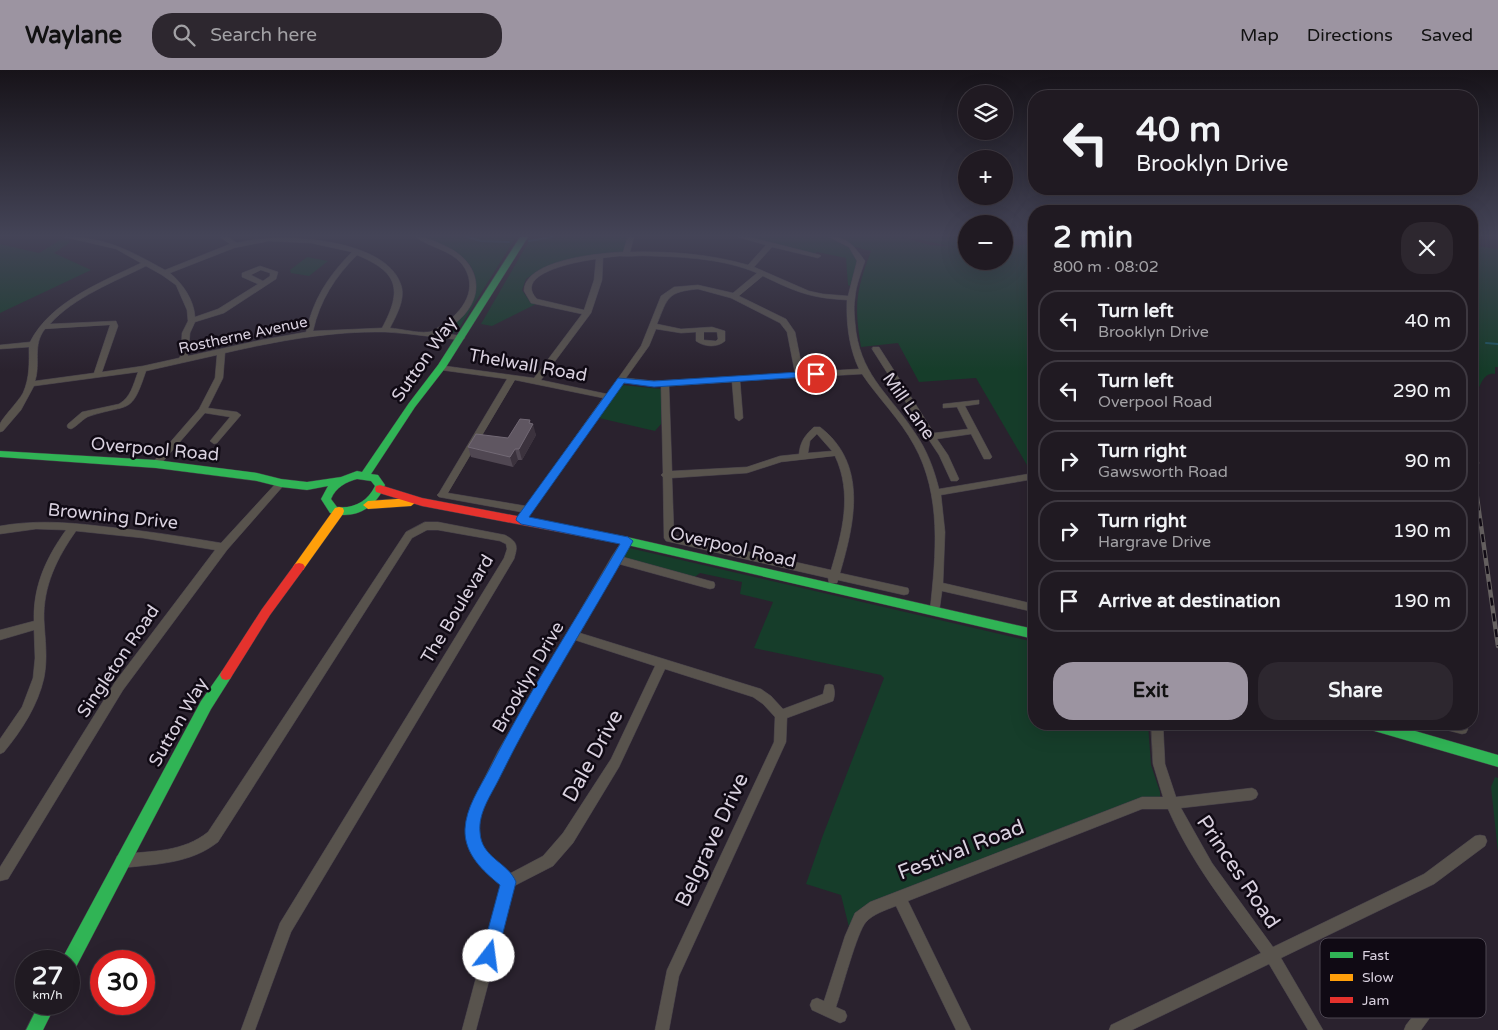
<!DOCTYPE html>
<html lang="en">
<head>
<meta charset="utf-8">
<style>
	body { margin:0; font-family:"Varela Round",sans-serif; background:#2d272f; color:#f1f3f6; height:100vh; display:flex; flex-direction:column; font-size:19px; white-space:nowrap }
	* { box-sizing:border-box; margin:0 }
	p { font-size:16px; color:#a2a1a5 }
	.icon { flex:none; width:28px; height:28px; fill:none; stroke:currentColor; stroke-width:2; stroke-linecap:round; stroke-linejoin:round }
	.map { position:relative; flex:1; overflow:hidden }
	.sheet { position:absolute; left:1028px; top:135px; width:450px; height:525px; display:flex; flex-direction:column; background:#201a22; border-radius:20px; box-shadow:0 5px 20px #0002,0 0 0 1px #3d3840 }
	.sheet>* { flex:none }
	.banner { position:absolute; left:1028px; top:20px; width:450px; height:105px; border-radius:20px; box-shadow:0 5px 20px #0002,0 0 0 1px #3d3840; background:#201a22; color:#f1f3f6; overflow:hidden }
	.fabs { position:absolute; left:958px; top:15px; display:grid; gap:10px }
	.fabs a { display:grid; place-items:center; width:55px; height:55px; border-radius:50%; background:#201a22; box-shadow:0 5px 20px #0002,0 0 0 1px #3d3840; font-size:25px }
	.speed { position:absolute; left:15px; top:880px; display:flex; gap:10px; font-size:25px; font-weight:700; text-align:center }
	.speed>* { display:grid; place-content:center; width:65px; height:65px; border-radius:50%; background:#201a22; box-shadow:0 5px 20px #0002,0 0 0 1px #3d3840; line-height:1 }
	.speed small { font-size:12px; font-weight:400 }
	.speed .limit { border:8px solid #d22; background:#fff; color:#111 }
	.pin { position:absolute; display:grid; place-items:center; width:42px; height:42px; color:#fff; margin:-21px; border:2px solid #fff; border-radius:50%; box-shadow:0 1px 5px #0007 }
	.me { position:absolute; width:55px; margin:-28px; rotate:15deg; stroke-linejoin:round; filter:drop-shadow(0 0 4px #0008) }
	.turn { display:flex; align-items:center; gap:18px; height:105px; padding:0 25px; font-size:22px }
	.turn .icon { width:65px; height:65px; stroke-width:2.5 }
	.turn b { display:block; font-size:35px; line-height:42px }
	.round { display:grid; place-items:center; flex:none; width:52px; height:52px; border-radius:20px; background:#2d272f }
	.summary { display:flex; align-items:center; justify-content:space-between; height:85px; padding:0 25px }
	h1 { font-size:30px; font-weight:700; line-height:38px }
	.action { display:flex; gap:10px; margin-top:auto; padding:10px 25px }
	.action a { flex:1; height:58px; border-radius:20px; background:#9c94a1; color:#111; font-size:20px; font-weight:700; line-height:58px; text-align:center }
	.action a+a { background:#2d272f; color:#f1f3f6 }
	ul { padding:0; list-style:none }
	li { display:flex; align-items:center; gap:15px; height:62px; margin:0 10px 8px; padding:0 15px; border:2px solid #3d3840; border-radius:20px }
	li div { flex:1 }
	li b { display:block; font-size:19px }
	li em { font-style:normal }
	header { display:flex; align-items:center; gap:30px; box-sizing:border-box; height:70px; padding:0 25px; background:#9c94a1; color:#111 }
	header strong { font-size:24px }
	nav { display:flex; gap:28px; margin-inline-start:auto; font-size:18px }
	.search { width:350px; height:45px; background:#2d272f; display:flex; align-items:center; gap:12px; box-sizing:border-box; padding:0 18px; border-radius:20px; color:#a2a1a5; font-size:19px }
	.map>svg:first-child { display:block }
	.green { fill:#163d2a }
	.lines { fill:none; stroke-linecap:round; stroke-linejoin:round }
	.stream { stroke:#1e5662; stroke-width:2 }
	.street-casing { stroke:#453f49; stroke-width:1 }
	.fast-casing { stroke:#453f49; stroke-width:1 }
	.slow-casing { stroke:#453f49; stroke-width:1 }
	.jam-casing { stroke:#453f49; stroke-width:1 }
	.street { fill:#58534d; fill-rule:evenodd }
	.fast { fill:#30b455; fill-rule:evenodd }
	.slow { fill:#ff9f0a; fill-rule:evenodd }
	.jam { fill:#e5322d; fill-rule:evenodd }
	.rail-far1-casing { stroke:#676262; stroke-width:3 }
	.rail-casing { stroke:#676262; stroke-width:4.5 }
	.rail-far1 { stroke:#100a14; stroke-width:2; stroke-dasharray:5.5; stroke-linecap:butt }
	.rail { stroke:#100a14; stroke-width:2.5; stroke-dasharray:8; stroke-linecap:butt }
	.wall { fill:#504752 }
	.shaded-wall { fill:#3b323d }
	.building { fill:#5f5661; stroke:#726975 }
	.route { fill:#1a73e8; stroke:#114b97 }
	.labels { text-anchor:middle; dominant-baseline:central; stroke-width:5; stroke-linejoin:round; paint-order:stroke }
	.far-street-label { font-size:15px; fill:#d9d1df; stroke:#100a14 }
	.street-label { font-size:18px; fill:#d9d1df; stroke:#100a14 }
	.near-street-label { font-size:21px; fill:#d9d1df; stroke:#100a14 }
	.key { fill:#100a14; stroke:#4c4651; stroke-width:1 }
	.key-label { font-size:14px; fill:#d9d1df }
</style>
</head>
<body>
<header>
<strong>Waylane</strong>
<div class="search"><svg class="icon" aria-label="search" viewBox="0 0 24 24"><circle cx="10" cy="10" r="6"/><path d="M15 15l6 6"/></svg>Search here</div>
<nav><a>Map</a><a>Directions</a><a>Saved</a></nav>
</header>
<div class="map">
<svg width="1498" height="960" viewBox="0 0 1498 960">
	<rect width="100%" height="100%" fill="#2a222e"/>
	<path class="green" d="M423,167h93l-55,88 -5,6 -6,4 -4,-6c6,-6 15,-11 20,-18 13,-14 14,-40 -2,-52 -12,-9 -28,-14 -41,-22z
		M552,167h77l-5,16 -36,3 -56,19 -6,4 -4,11 8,12 6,2 -44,22 -11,-2 48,-83z
		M745,167h82l23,11 7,8v7l-7,23 -2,-1 -2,-27 -29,-6 -2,2z
		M833,167h69l27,8 37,2v14h38v-15l30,-2v227l-3,1 -55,-94 -57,4 -21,-39 -37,4c-7,-42 -5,-56 10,-96l-16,-4z
		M908,167h58v9h-17z
		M62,169l8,2 -1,2 -15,10 37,17 -91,43v-69l39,9z
		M1471,175l27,4v118h-3v7c-11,-2 -14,10 -18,18l-5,-2 -1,-4z
		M307,187l21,4 -19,15 -18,-3 -1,-3z
		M622,315l39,4v35l-6,7 -56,-13z
		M625,477l409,95v82h114l3,41 9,27v6l-303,115 -8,14 -8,-32 -35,-11 17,-49 61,-157 -3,-3 -127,-27 19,-46 -33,-8 2,-12 -42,-9 -8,6 -74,-20z
		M1495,707l3,1v74l-7,-65z"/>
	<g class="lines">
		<path class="stream" d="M467,167l14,4 28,1
			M529,171l23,-4
			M1486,273l12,1"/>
		<g class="street-casing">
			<path id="street" d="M65,167c42,0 65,14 100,33l65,-26 -10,-7h8l9,6c39,-11 149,-6 164,42 5,14 -5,31 -11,43 12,1 26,5 38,4 5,0 10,-5 14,-7 21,-13 38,-37 20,-61 -13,-15 -32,-16 -46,-27 10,0 19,4 29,9 30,13 42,43 19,69 -7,8 -16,13 -25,18l25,3 1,2 -4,2c-25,-2 -51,-7 -76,-8 -54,-1 -108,9 -160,21l-2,25 -15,30 29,4 4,3 -24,28 -3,1 -4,-3 20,-24 -25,-4 -46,53h-6l-2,-2 2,-2 46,-53 16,-31 2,-23 -71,16c-15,45 -16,32 -56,45 -7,2 -12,10 -19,13l-3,-1 -1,-2 1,-2 14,-12 37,-8c12,-7 14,-19 19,-32l-104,14 -13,24 -18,21 -3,1c0,-3 0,-5 0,-8 2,-6 18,-22 23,-31 7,-16 6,-30 6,-46l-29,2v-4l30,-3c21,-41 72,-60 111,-79l-25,-14zM269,171l42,2 41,9c-24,24 -39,48 -46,80l-45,8 -73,16 2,-23 5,-11 29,-9 52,-34 2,-7 -18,-6 -18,7v4l16,7 -40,25 -23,8c-1,-17 -12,-33 -25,-44l64,-25zM357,185c41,17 46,34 25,73l-69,3c7,-31 22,-54 44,-76zM146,196l16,9 14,10 11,25 1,11 -6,12 -1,22 -2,3 -36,8 -41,6 16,-46 -2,-5 -66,3c24,-27 64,-42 96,-58zM261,200l9,3v3l-7,5 -12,-6zM110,255l-16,48 -59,8c6,-18 -3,-36 10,-52z
				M628,167h6l-4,15c40,-1 80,2 118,13l18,-20 -28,-8h11l71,18 1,1 -3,2 -46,-11 -18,20 55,24 14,3 25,2 9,-35 -8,-14 -20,-10c19,0 25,9 36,24 -4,12 -9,24 -10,37 -2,11 0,23 1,34 7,46 36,65 59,101 12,17 19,36 24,56l95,-16v6l-93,16 4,37 -2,51 91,21v8l-92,-21 -3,22 -4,1 -4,-1 -1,-3c6,-55 12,-115 -16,-165 -14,-26 -36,-47 -52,-71l-122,7 3,37 -4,3 -4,-3 -3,-36 -63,4 3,85 75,-4 33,-11 19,-2c1,-12 6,-19 15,-27h6c48,37 35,95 20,146l68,15 1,3 -1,3 -4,1 -66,-15 -1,3h-8l-1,-5 -162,-37 -2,-3 -1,-61 -2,-2 2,-2 -2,-87 -38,-3 -99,140h-6l-2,-3 5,-8 -82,-15 -2,-2 2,-2 68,-114 -66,-9 -3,-1v-4l96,13 48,-64 -51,-11 -7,-12c0,-31 76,-38 99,-39zM620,186c10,1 20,-1 31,0 35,1 73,3 106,17l-24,20 -35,-8 -24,2 -13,9 -20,50 -34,48 -66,-14 50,-67 11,-33 1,-22zM596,189l-2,21 -10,30 -47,-11c-25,-26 43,-38 59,-40zM763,206c33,16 47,22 84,24 -1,23 2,48 12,69l-56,3 -8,-40 -9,-13 -47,-23zM698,219l33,9 49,25 7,9 8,41 -141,8 -28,-3 23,-32 7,-17 25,4 15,-1v9c8,6 21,7 29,0v-10l-13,-4 -31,2 -24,-5c11,-27 10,-32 41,-35zM704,262h13l1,7 -2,2 -12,-1zM515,310l88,18 -77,108 -78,-13zM817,364l15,17 -24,2 2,-12zM835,386c18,38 7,77 -4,114l-157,-35 -2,-57 75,-5 34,-11z
				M873,277h6l55,86 34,-4 -11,-22 -14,1v-4l36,-4v4l-14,2 27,51 -2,2h-6l-13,-25 -34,5 11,16 11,24 -2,2h-6l-12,-26 -10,-15 -5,-1 -1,-2 3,-3 -54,-85z
				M281,410l3,1 2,2 -2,2 -57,65 -104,140 -115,189 -8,2v-14l115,-185 100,-132 -72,-12 -67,-7c-19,27 -33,55 -32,89 1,19 4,38 0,58 -6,27 -22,52 -40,74l-4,2v-15l22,-32 11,-29 2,-20 -1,-28 -34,10v-10l34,-9c-1,-35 12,-63 32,-91l-30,-1 -36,5v-8c33,-6 66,-4 99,0 41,4 81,10 122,17l57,-62z
				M425,452h13l67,13c13,7 13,11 9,24l-223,373 -36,98h-14l39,-107 224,-365 3,-9 -1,-5 -6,-3 -62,-11h-11l-15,8 -194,304c-28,22 -62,22 -96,26l-5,-2 -2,-5 2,-5 5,-2c31,-3 61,-2 86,-22l198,-300z
				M628,467l5,4 -10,16 87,24 4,1 1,3 -1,3 -4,1 -91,-25 -39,69 181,56 10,7 12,13 40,-15 2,-9 4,-1 4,1c2,5 2,11 0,16l-46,17 -1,24 -107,234 -10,54h-14l12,-60 107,-228 1,-25 -12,-13 -10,-7 -88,-28 -46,98 -46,76 -20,23 -39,20 -38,144h-14l39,-146 -21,-19 -9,-14 -5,-20 2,-14 8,-22 22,-44 114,-195 12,-18zM575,570l80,26 -44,93 -48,74 -20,23 -34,18c-13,-11 -30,-24 -30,-42 -1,-21 13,-43 22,-61 23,-45 49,-87 74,-131z
				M1471,536l4,1 2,5 -1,3 -4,1z
				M1151,654h12l2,40 11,33 76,-9 4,2 2,4 -2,4 -4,2 -71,8 31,55 61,84 151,-73 51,-38 5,-1 5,1 2,5 -2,5 -51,38 -153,74 42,72h-15l-39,-66 -137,66h-23l2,-5 150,-72c-34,-46 -70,-91 -93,-144h-26l-234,92 63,129h-15l-60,-124c-10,4 -23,8 -30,16 -9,10 -24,68 -30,85l9,4 2,5 -2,5 -5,2 -28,-13 -2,-5 2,-5 5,-2 7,3 21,-65 10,-23 15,-11 272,-105h21l-10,-33z
				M1437,654h25l4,1 2,4 -2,4 -4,1 -23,-6z
				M1456,907l5,2 2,5 -2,5 -29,14 -3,16 -8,11h-17l2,-5 11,-14 3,-17z"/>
		</g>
		<g class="fast-casing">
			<path id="fast" d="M520,167h8l-82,130 -31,40 -44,67 7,1 7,10c-9,23 -30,35 -55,28l-9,-14 7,-13 -21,4 -26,-3 -24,-6 -101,-13 -156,-11v-6l156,9 101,13 24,6 26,3 34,-5 16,-6 5,1 47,-69 29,-38zM357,409l14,2 4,5c-7,15 -21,23 -38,21l-6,-8c5,-12 15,-17 26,-20z
				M627,467l407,92v10l-411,-95 -2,-3 2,-3z
				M226,600l4,1 2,4 -2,4 -19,30 -136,260 -6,2v-10h-7l1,-4 138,-256 21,-30z
				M1364,654h27l107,31v12l-127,-37 -5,-2z
				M39,934h17l-13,26h-17z"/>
		</g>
		<g class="slow-casing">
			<path id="slow" d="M411,428l5,4 -5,4 -43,3 -5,-4 5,-4z
				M339,437l4,1 1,3 -1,3 -40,56h-8l-2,-3 2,-3 40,-56z"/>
		</g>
		<g class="jam-casing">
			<path id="jam" d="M380,415l42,13 205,39 6,4 -6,4 -205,-39 -46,-14 -1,-3 1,-3z
				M299,493l4,1 2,3 -2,3 -33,45 -40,64 -4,1 -4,-1 -2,-4 2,-4 40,-62 33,-45z"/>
		</g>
		<use href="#street" class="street"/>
		<use href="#fast" class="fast"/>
		<use href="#slow" class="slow"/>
		<use href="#jam" class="jam"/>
		<g class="rail-far1-casing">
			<path id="rail-far1" d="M1471,351l2,15"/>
		</g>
		<g class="rail-casing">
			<path id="rail" d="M1473,365l4,28
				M1471,385l27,191"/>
		</g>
		<use href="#rail-far1" class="rail-far1"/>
		<use href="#rail" class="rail"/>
	</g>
	<path class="wall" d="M531,354l5,11 -14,25h-4l-5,7 -42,-10 -3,-10 40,-9z"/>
	<path class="shaded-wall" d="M530,350l2,7 1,-3 3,11 -14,25 -3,-11z
		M515,379l3,11 -5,7 -3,-10z"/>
	<path class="building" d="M520,349l10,1 -1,3 4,1 -14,25h-4l-5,8 -42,-10 8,-13 32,4z"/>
	<linearGradient id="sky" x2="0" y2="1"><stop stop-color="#171319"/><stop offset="0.55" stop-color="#444457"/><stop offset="1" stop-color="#444457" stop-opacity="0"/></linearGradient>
	<rect width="1498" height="301" fill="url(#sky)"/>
	<path class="route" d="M816,301l5,3 -1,2 -166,11 -30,-4 -95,134 99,20 5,4c-44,80 -94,156 -134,238 -8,16 -21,34 -19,53 1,26 28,30 36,50l-19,74 -2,6 -6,2 -6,-2 -2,-6 19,-71c-17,-14 -36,-31 -35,-56 1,-21 14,-40 24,-59 39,-77 87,-151 131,-226l-99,-20 -5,-4 1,-3 101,-139 36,3z"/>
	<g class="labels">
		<g class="far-street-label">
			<text transform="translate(243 265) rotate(-12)">Rostherne Avenue</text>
		</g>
		<g class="street-label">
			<text transform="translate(424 289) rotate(-55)">Sutton Way</text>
			<text transform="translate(528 295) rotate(10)">Thelwall Road</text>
			<text transform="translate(909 336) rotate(55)">Mill Lane</text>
			<text transform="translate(155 379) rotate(5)">Overpool Road</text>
			<text transform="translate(113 446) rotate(6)">Browning Drive</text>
			<text transform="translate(733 477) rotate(13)">Overpool Road</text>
			<text transform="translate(457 539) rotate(-59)">The Boulevard</text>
			<text transform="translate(118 591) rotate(-56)">Singleton Road</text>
			<text transform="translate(528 607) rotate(-60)">Brooklyn Drive</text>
			<text transform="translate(178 652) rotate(-60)">Sutton Way</text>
		</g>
		<g class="near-street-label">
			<text transform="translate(593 686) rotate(-61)">Dale Drive</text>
			<text transform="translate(712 770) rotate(-65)">Belgrave Drive</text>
			<text transform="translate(961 780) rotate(-21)">Festival Road</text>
			<text transform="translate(1238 802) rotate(56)">Princes Road</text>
		</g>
	</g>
	<rect x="1320" y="868" width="166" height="80" rx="8" class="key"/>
	<rect x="1330" y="882" width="23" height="6" fill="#30b455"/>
	<rect x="1330" y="904" width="23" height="7" fill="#ff9f0a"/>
	<rect x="1330" y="927" width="23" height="6" fill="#e5322d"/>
	<g class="key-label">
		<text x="1362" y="890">Fast</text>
		<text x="1362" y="912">Slow</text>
		<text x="1362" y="935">Jam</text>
	</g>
</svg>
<div class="fabs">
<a><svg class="icon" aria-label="layers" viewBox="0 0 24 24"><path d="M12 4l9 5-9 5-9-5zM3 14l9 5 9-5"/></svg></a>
<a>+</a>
<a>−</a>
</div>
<div class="speed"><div>27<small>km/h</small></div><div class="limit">30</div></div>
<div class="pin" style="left:816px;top:304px;background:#d93025"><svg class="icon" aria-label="arrive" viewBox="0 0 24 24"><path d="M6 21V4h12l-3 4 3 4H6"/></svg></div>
<svg class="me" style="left:489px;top:886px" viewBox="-20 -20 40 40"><circle r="19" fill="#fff"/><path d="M0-13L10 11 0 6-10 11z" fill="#1a73e8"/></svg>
<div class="banner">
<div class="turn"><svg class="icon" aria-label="left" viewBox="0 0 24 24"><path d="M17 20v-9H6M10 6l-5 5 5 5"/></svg><div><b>40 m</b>Brooklyn Drive</div></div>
</div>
<section class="sheet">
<div class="summary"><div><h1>2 min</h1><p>800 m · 08:02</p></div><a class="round"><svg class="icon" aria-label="close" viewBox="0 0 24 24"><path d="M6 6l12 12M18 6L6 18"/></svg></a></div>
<ul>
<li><svg class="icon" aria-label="left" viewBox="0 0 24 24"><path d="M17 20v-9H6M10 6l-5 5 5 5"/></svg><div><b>Turn left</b><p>Brooklyn Drive</p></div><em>40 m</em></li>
<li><svg class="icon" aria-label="left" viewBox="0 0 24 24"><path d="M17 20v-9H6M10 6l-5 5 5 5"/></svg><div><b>Turn left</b><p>Overpool Road</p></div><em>290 m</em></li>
<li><svg class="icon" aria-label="right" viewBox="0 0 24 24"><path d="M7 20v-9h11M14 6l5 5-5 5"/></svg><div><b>Turn right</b><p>Gawsworth Road</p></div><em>90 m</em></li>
<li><svg class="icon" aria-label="right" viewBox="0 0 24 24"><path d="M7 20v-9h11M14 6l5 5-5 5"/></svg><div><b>Turn right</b><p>Hargrave Drive</p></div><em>190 m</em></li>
<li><svg class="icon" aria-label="arrive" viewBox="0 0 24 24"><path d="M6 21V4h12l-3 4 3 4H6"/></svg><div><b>Arrive at destination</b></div><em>190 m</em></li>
</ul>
<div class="action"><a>Exit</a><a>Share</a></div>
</section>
</div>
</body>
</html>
